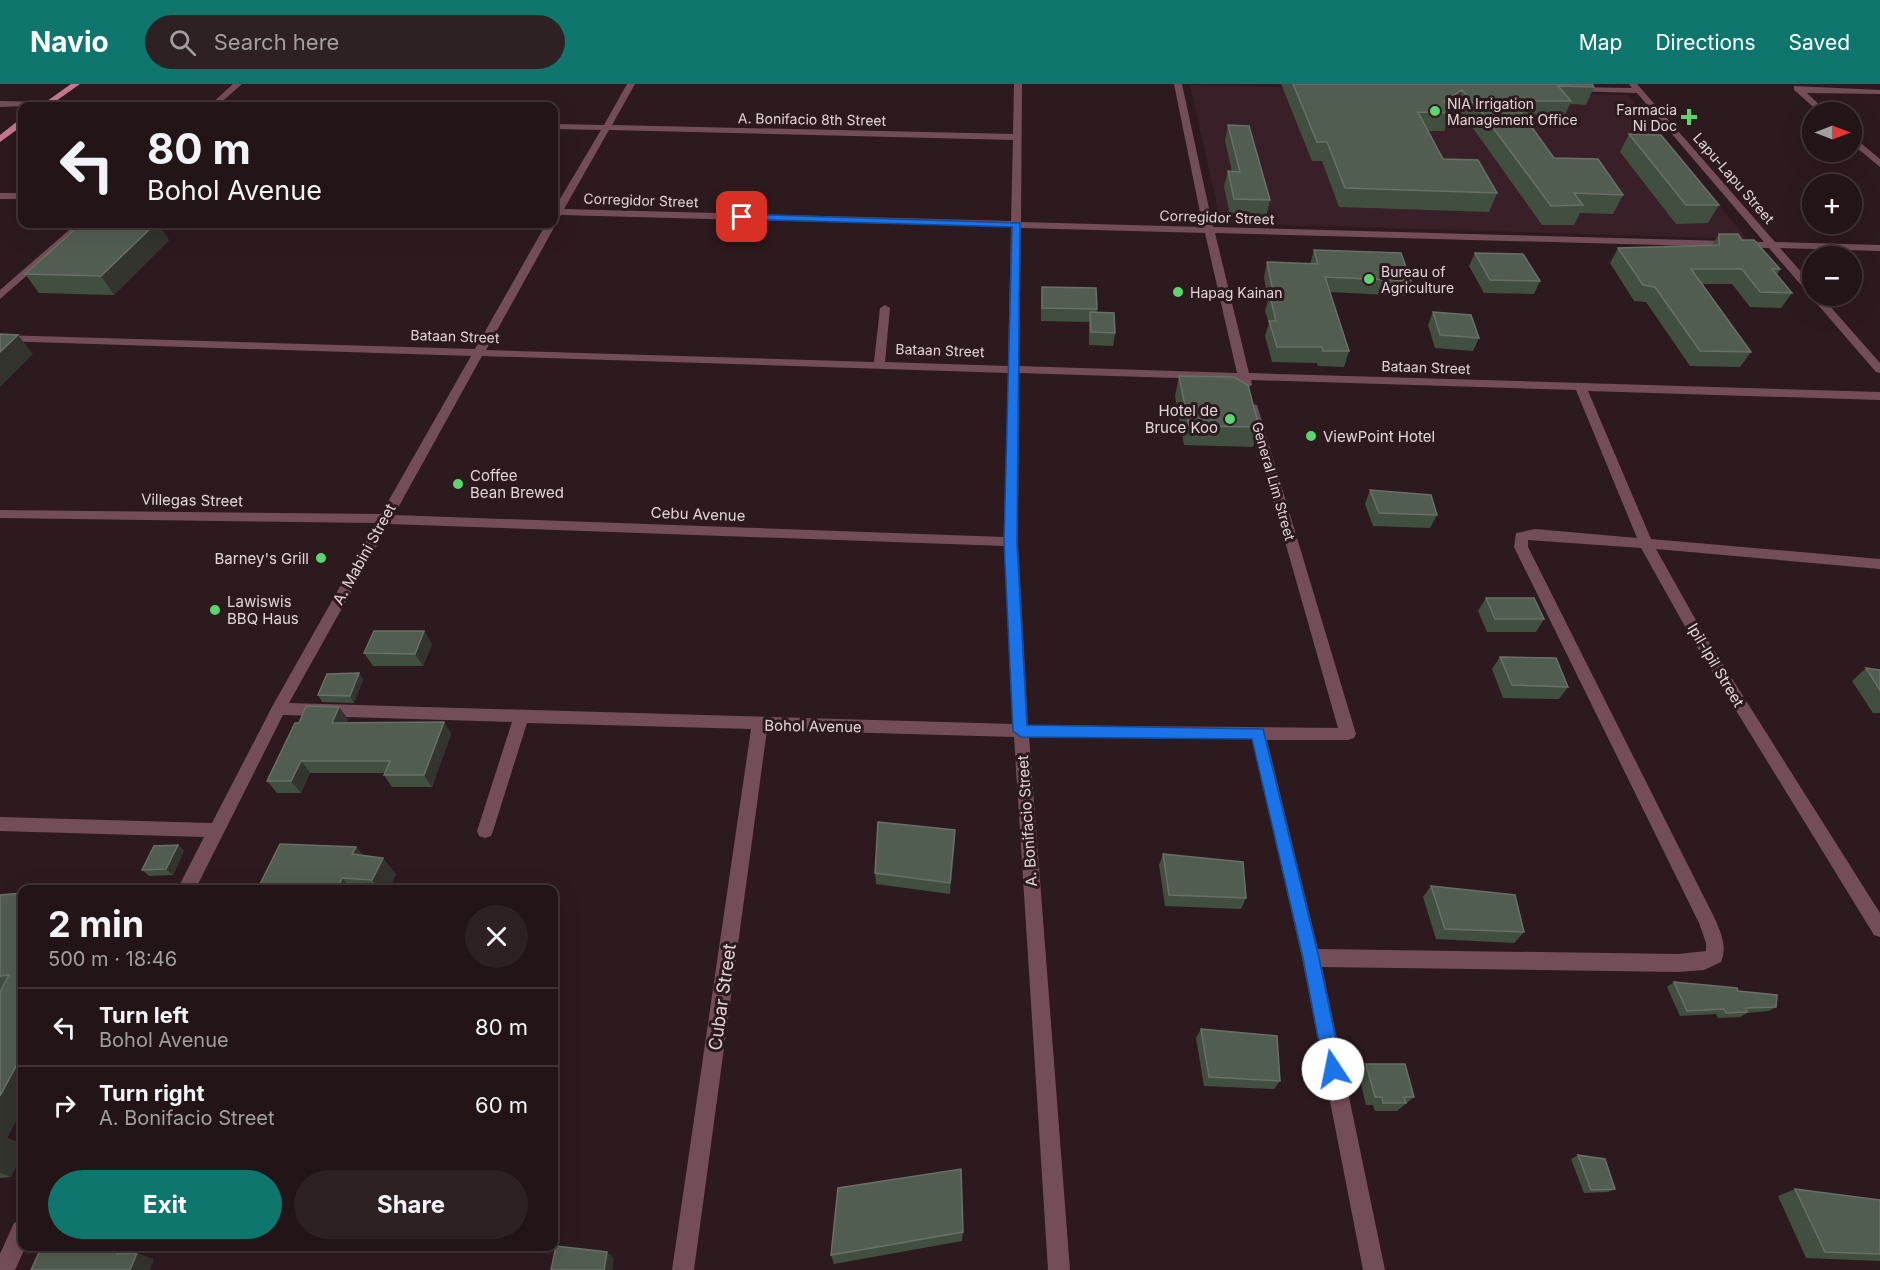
<!DOCTYPE html>
<html lang="en">
<head>
<meta charset="utf-8">
<style>
	body { margin:0; font-family:Inter,sans-serif; background:#2e2124; color:#f1f3f6; height:100vh; display:flex; flex-direction:column; font-size:22px; white-space:nowrap }
	* { box-sizing:border-box; margin:0 }
	p { font-size:20px; color:#a29ea1 }
	.icon { flex:none; width:33px; height:33px; fill:none; stroke:currentColor; stroke-width:2; stroke-linecap:round; stroke-linejoin:round }
	.map { position:relative; flex:1; overflow:hidden }
	.drawer { position:absolute; left:18px; top:801px; width:540px; height:366px; display:flex; flex-direction:column; background:#221417; border-radius:12px; box-shadow:0 6px 24px #0002,0 0 0 2px #3f3336 }
	.drawer>* { flex:none }
	.guide { position:absolute; left:18px; top:18px; width:540px; height:126px; border-radius:12px; box-shadow:0 6px 24px #0002,0 0 0 2px #3f3336; background:#221417; color:#f1f3f6; overflow:hidden }
	.needle { width:39px; rotate:90deg }
	.buttons { position:absolute; left:1802px; top:18px; display:grid; gap:12px }
	.buttons a { display:grid; place-items:center; width:60px; height:60px; border-radius:50%; background:#221417; box-shadow:0 6px 24px #0002,0 0 0 2px #3f3336; font-size:30px }
	.pin { position:absolute; display:grid; place-items:center; width:51px; height:51px; color:#fff; margin:-26px; border-radius:12px; box-shadow:0 3px 9px #0006 }
	.me { position:absolute; width:66px; margin:-33px; rotate:349deg; stroke-linejoin:round; filter:drop-shadow(0 0 4px #0008) }
	.turn { display:flex; align-items:center; gap:21px; height:126px; padding:0 30px; font-size:27px }
	.turn .icon { width:78px; height:78px; stroke-width:2.5 }
	.turn b { display:block; font-size:42px; line-height:51px }
	.round { display:grid; place-items:center; flex:none; width:63px; height:63px; border-radius:32px; background:#2e2124 }
	.headline { display:flex; align-items:center; justify-content:space-between; height:102px; padding:0 30px }
	h1 { font-size:36px; font-weight:700; line-height:45px }
	.action { display:flex; gap:12px; margin-top:auto; padding:12px 30px }
	.action a { flex:1; height:69px; border-radius:36px; background:#0f766e; color:#fff; font-size:24px; font-weight:700; line-height:69px; text-align:center }
	.action a+a { background:#2e2124; color:#f1f3f6 }
	ul { padding:0; list-style:none }
	li { display:flex; align-items:center; gap:18px; height:78px; padding:0 30px; border-top:2px solid #3f3336 }
	li div { flex:1 }
	li b { display:block; font-size:22px }
	li em { font-style:normal }
	header { display:flex; align-items:center; gap:36px; box-sizing:border-box; height:84px; padding:0 30px; background:#0f766e; color:#fff }
	header strong { font-size:28px }
	nav { display:flex; gap:33px; margin-inline-start:auto; font-size:21px }
	.search { width:420px; height:54px; background:#2e2124; display:flex; align-items:center; gap:15px; box-sizing:border-box; padding:0 21px; border-radius:33px; color:#a29ea1; font-size:22px }
	.map>svg:first-child { display:block }
	.built { fill:#391f27 }
	.lines { fill:none; stroke-linecap:round; stroke-linejoin:round }
	.minor { fill:#734d58; fill-rule:evenodd }
	.major { fill:#c67990; fill-rule:evenodd }
	.wall { fill:#414f41 }
	.shaded-wall { fill:#32342d }
	.building { fill:#525d52; stroke:#697067; stroke-width:1.5 }
	.route { fill:#1a73e8; stroke:#114b97; stroke-width:1.5 }
	.poi-dot { fill:#5bd56e; stroke:#2d1a1f; stroke-width:2 }
	.labels { text-anchor:middle; dominant-baseline:central; stroke-width:6; stroke-linejoin:round; paint-order:stroke }
	.far-poi-label { font-size:14px; fill:#e2d5d8; stroke:#2d1a1f; text-anchor:start }
	.far-street-label { font-size:14px; fill:#e2d5d8; stroke:#2d1a1f }
	.poi-label { font-size:15px; fill:#e2d5d8; stroke:#2d1a1f; text-anchor:start }
	.street-label { font-size:15px; fill:#e2d5d8; stroke:#2d1a1f }
	.near-street-label { font-size:18px; fill:#e2d5d8; stroke:#2d1a1f }
</style>
</head>
<body>
<header>
<strong>Navio</strong>
<div class="search"><svg class="icon" aria-label="search" viewBox="0 0 24 24"><circle cx="10" cy="10" r="6"/><path d="M15 15l6 6"/></svg>Search here</div>
<nav><a>Map</a><a>Directions</a><a>Saved</a></nav>
</header>
<div class="map">
<svg width="1880" height="1186" viewBox="0 0 1880 1186">
	<rect width="100%" height="100%" fill="#2d1a1f"/>
	<path class="built" d="M1190,1l438,10 119,144 -526,-16z"/>
	<g class="lines">
		<path class="minor" d="M233,0h9l-25,22h-8z
			M627,0h8l-23,41 401,9 1,-50h8l-1,138 182,5 -29,-143h8l31,143 551,15 -127,-149 -65,-2 -4,-2 4,-2 60,1 -3,-4h8l138,158 105,3v6l-100,-3 32,36v12h9l59,67v10l-4,-1 -64,-74 -1,-2 1,-2 -4,-1 -39,-45 -554,-15 34,140 631,19v8l-292,-9 63,148 229,20v10l-224,-20 46,82 178,282v24l-6,-2 -182,-296 -51,-91 -113,-8v7l185,368c7,15 15,31 8,47l-17,8 -26,2 -356,-5 63,303h-22l-61,-312 -50,-219 -223,-2 41,533h-22l-34,-533 -247,-7 -73,540h-22l79,-541 -224,-6 -34,108 -2,5 -6,2 -6,-2 -2,-5 35,-109 -229,-7 -88,175h-18l27,-53 -204,-6v-14l212,6 61,-118 103,-182 -376,-5v-8l381,4 90,-158 -471,-15v-6l475,14 71,-125 8,-2 2,2 -70,126 388,12 6,-54 5,-3 5,3 -5,54 123,4 3,-139 -450,-12 -3,4 -4,1v-11l47,-79 -47,-1v-5l50,1zM609,46l404,10 -2,81 -447,-12zM1021,144l184,5 32,140 -218,-7zM482,272l526,17 -4,164 -610,-22zM1019,289l220,7 3,7 4,1 6,-3 -1,-5 325,10 61,148 -102,-9 -19,4 -2,14 185,376 7,20v8l-28,3 -360,-5 -51,-209h81l6,-2 2,-4 -99,-329 -4,-1 -6,4 91,320 -310,-3 -10,-183zM389,440l615,22 9,178 -724,-21z
			M1794,2l86,4v4l-73,-1 20,19h-8l-25,-22z
			M0,17l46,1 4,3 -50,2z
			M1851,51l29,24v8l-29,-24z
			M0,109h22v6h-22z
			M76,140h10l-86,75v-9z
			M22,1136v26h4l-11,24h-15v-16l14,-31z"/>
		<path class="major" d="M71,0h9l-31,22h-9z
			M19,36h3v6l-22,16v-7z"/>
	</g>
	<path class="wall" d="M1281,0h311l2,3 -8,18 -16,-1 -7,15h-37l28,39 69,37 -10,19 -33,-1 -6,12h-32l-67,-94 -19,-23 -6,4 1,1 -7,18h-16l15,28 54,34 -8,19 -150,-5 -17,-46h-10z
		M1228,41l42,75 -4,17 -36,-2 -6,-28 4,-16 4,1 -7,-31z
		M1629,50l90,71 -11,18 -32,1 -56,-72z
		M1719,150l23,6 38,29 -3,6 15,18 -11,15 -31,-1 -18,-23h-30l49,68 -11,15 -50,-1 -44,-64 -12,-1 -24,-38 8,-15 94,-3z
		M169,156l-55,55 -75,-2 -14,-19z
		M1314,166l97,31 -5,15 -76,-4 19,59 -5,16 -26,-1 -1,-3 -45,-1 -7,-26 4,-13 -4,-12 3,-10 -4,-24 3,-15 43,2z
		M1475,169l65,28 -6,13 -50,-1 -15,-27z
		M1042,203l55,22v3l18,21 -2,13 -24,-1v-23l-48,-1v-21z
		M1433,228l46,26 -6,13 -38,-3 -7,-23z
		M1179,292l80,51 -6,20 -69,-2 -9,-49z
		M1370,406l67,25 -7,13 -57,-2 -8,-22z
		M1486,514l58,21 -8,13h-49l-9,-21z
		M424,547l8,13 -9,22h-50l-9,-13z
		M1500,573l68,30 -9,12 -56,-1 -11,-29z
		M1866,584l14,2v43h-7l-21,-32z
		M359,589l4,7 -9,23 -32,-1 -4,-7z
		M348,635l-2,4 98,-1 7,12 -19,53h-40l-8,-12 1,-2h-75l-9,20h-24l-10,-12z
		M955,757l-5,53 -74,-10 -1,-11z
		M178,761l6,6 -11,24 -24,1 -7,-6z
		M356,763l7,9 33,18 -7,16h-132z
		M1163,770l83,44 -5,11 -76,-3 -6,-41z
		M1431,802l93,46 -10,11 -78,-4 -13,-42z
		M22,809v216l-15,29 15,6v8l-11,25 -11,1v-283z
		M1674,898l64,9 38,16 -7,4 -22,2 -7,4 -22,1 -2,-4 -36,2 -13,-29z
		M1201,945l79,52 -6,8 -70,-3 -8,-48z
		M1366,980l48,33 -17,14h-22l-2,-6h-7l-8,-33z
		M1578,1071l37,34 -7,3 -24,1 -13,-34z
		M1795,1105l85,11v61l-74,-3 -28,-62z
		M963,1148l-1,9 -128,23 -3,-9z"/>
	<path class="shaded-wall" d="M1462,6l-6,18 -7,4 -5,-11z
		M155,140h4l10,16 -55,55 -13,-19z
		M18,251l15,19 -33,33v-35z
		M424,547l8,13 -9,22 -8,-12z
		M359,589l4,7 -9,23 -4,-7z
		M339,623l9,12 -7,16 -9,-12z
		M444,638l7,12 -19,53 -8,-12z
		M301,677l9,12 -9,20 -10,-12z
		M955,746v11l-5,53v-11z
		M178,761l6,6 -11,24 -7,-6z
		M356,763l14,16 -18,-9z
		M383,774l13,16 -7,16h-9l-8,-10z
		M342,794l11,12h-16z
		M22,971v54l-15,29 15,6v8l-11,25 -11,-4v-77z
		M120,1162h20l-3,7 17,6 -4,11h-20l-13,-16z
		M607,1168l7,6 -2,12h-8z"/>
	<path class="building" d="M1293,0h299l2,3 -36,-1 13,15h-58l41,57 44,1 25,36 -49,-2 9,12 -32,1 -69,-93 -20,-23 -18,11 7,12 -33,-1 25,47 35,1 19,33 -152,-5 -18,-46h-10z
		M1228,41l21,1 21,74 -36,-1 -6,-28 12,1z
		M1629,50l32,1 58,70h-33z
		M81,140h74l-54,52 -76,-2z
		M1719,150h19l4,6h12l26,29h-8l20,24 -32,-1 -18,-23h-51l60,83 -51,-1 -45,-64 -12,-2 -25,-37 101,-3z
		M1314,166l87,3 10,28 -86,-4 24,74h-26l-1,-4h-45l-8,-26h7l-6,-25h4l-7,-34 51,2z
		M1475,169l48,1 17,27 -50,-1z
		M1042,203l54,1 1,21 -55,-1z
		M1090,228l24,1 1,20 -24,-1z
		M1433,228l38,3 8,23 -39,-3z
		M0,250l18,1 -18,17z
		M1179,292l55,1 14,8 11,42 -70,-1z
		M1370,406l61,5 6,20 -58,-2z
		M1486,514h48l10,21h-49z
		M374,547h50l-9,23 -51,-1z
		M1500,573l56,1 12,29 -56,-2z
		M1866,584l14,2v20z
		M359,589l-9,23 -32,-1 9,-21z
		M306,622l33,1 -7,16 112,-1 -20,53h-40l6,-14h-89l-10,20h-24l28,-58h4z
		M878,738l77,8 -5,53 -75,-10z
		M280,760l76,3 -4,7 31,4 -11,22 -30,-2 -5,12h-80z
		M178,761l-12,24 -24,1 12,-24z
		M1163,770l80,8 3,36 -77,-3z
		M1431,802l84,9 9,37 -79,-3z
		M120,803l-1,3h-42z
		M22,809v162l-22,41v-104l9,-17 -9,1v-81z
		M1674,898l63,6 1,3 39,4 -1,12 -30,1 1,4 -21,1 -2,-4 -37,2z
		M1201,945l76,7 3,45 -71,-4z
		M1366,980h39l9,33h-10l2,6h-23l-1,-6h-7z
		M1578,1071l27,4 10,30 -24,1z
		M961,1085l2,63 -132,23 7,-67z
		M1795,1105l85,11v54l-55,-2z
		M42,1162h78l-3,8 20,-1 -7,17h-99z
		M556,1162l51,6 -3,18h-53z"/>
	<path class="route" d="M742,130l278,9 -3,319 10,183 236,4 56,229 23,111 -3,6 -6,3 -6,-3 -3,-6 -21,-111 -51,-219 -231,-2 -8,-6 -9,-189 8,-315 -274,-8v-4z"/>
	<g class="poi-dot">
		<circle cx="1435" cy="27" r="6"/>
		<path d="M1686 24h6v6h6v6h-6v6h-6v-6h-6v-6h6z"/>
		<circle cx="1369" cy="195" r="6"/>
		<circle cx="1178" cy="208" r="6"/>
		<circle cx="1230" cy="335" r="6"/>
		<circle cx="1311" cy="352" r="6"/>
		<circle cx="458" cy="400" r="6"/>
		<circle cx="321" cy="474" r="6"/>
		<circle cx="215" cy="526" r="6"/>
	</g>
	<g class="labels">
		<g class="far-poi-label">
			<text x="1447" y="19">NIA Irrigation<tspan x="1447" dy="16">Management Office</tspan></text>
			<text x="1677" y="25" text-anchor="end">Farmacia<tspan x="1677" dy="16">Ni Doc</tspan></text>
			<text x="1381" y="187">Bureau of<tspan x="1381" dy="16">Agriculture</tspan></text>
			<text x="1190" y="208">Hapag Kainan</text>
		</g>
		<g class="far-street-label">
			<text transform="translate(812 35) rotate(1)">A. Bonifacio 8th Street</text>
			<text transform="translate(1734 94) rotate(49)">Lapu-Lapu Street</text>
			<text transform="translate(641 116) rotate(2)">Corregidor Street</text>
			<text transform="translate(1217 133) rotate(2)">Corregidor Street</text>
			<text transform="translate(455 252) rotate(2)">Bataan Street</text>
			<text transform="translate(940 266) rotate(2)">Bataan Street</text>
			<text transform="translate(1426 283) rotate(2)">Bataan Street</text>
			<text transform="translate(1274 397) rotate(74)">General Lim Street</text>
		</g>
		<g class="poi-label">
			<text x="1218" y="326" text-anchor="end">Hotel de<tspan x="1218" dy="17">Bruce Koo</tspan></text>
			<text x="1323" y="352">ViewPoint Hotel</text>
			<text x="470" y="391">Coffee<tspan x="470" dy="17">Bean Brewed</tspan></text>
			<text x="309" y="474" text-anchor="end">Barney's Grill</text>
			<text x="227" y="517">Lawiswis<tspan x="227" dy="17">BBQ Haus</tspan></text>
		</g>
		<g class="street-label">
			<text transform="translate(192 416) rotate(1)">Villegas Street</text>
			<text transform="translate(698 430) rotate(2)">Cebu Avenue</text>
			<text transform="translate(364 470) rotate(-61)">A. Mabini Street</text>
			<text transform="translate(1716 581) rotate(59)">Ipil-Ipil Street</text>
			<text transform="translate(813 642) rotate(1)">Bohol Avenue</text>
			<text transform="translate(1027 737) rotate(-94)">A. Bonifacio Street</text>
		</g>
		<g class="near-street-label">
			<text transform="translate(722 913) rotate(-82)">Cubar Street</text>
		</g>
	</g>
</svg>
<div class="buttons">
<a><svg class="needle" viewBox="-14 -14 28 28"><path d="M0-13l5 13h-10z" fill="#e53935"/><path d="M0 13l5-13h-10z" fill="#a29ea1"/></svg></a>
<a>+</a>
<a>−</a>
</div>
<div class="pin" style="left:742px;top:133px;background:#d93025"><svg class="icon" aria-label="arrive" viewBox="0 0 24 24"><path d="M6 21V4h12l-3 4 3 4H6"/></svg></div>
<svg class="me" style="left:1333px;top:985px" viewBox="-20 -20 40 40"><circle r="19" fill="#fff"/><path d="M0-13L10 11 0 6-10 11z" fill="#1a73e8"/></svg>
<div class="guide">
<div class="turn"><svg class="icon" aria-label="left" viewBox="0 0 24 24"><path d="M17 20v-9H6M10 6l-5 5 5 5"/></svg><div><b>80 m</b>Bohol Avenue</div></div>
</div>
<section class="drawer">
<div class="headline"><div><h1>2 min</h1><p>500 m · 18:46</p></div><a class="round"><svg class="icon" aria-label="close" viewBox="0 0 24 24"><path d="M6 6l12 12M18 6L6 18"/></svg></a></div>
<ul>
<li><svg class="icon" aria-label="left" viewBox="0 0 24 24"><path d="M17 20v-9H6M10 6l-5 5 5 5"/></svg><div><b>Turn left</b><p>Bohol Avenue</p></div><em>80 m</em></li>
<li><svg class="icon" aria-label="right" viewBox="0 0 24 24"><path d="M7 20v-9h11M14 6l5 5-5 5"/></svg><div><b>Turn right</b><p>A. Bonifacio Street</p></div><em>60 m</em></li>
</ul>
<div class="action"><a>Exit</a><a>Share</a></div>
</section>
</div>
</body>
</html>
